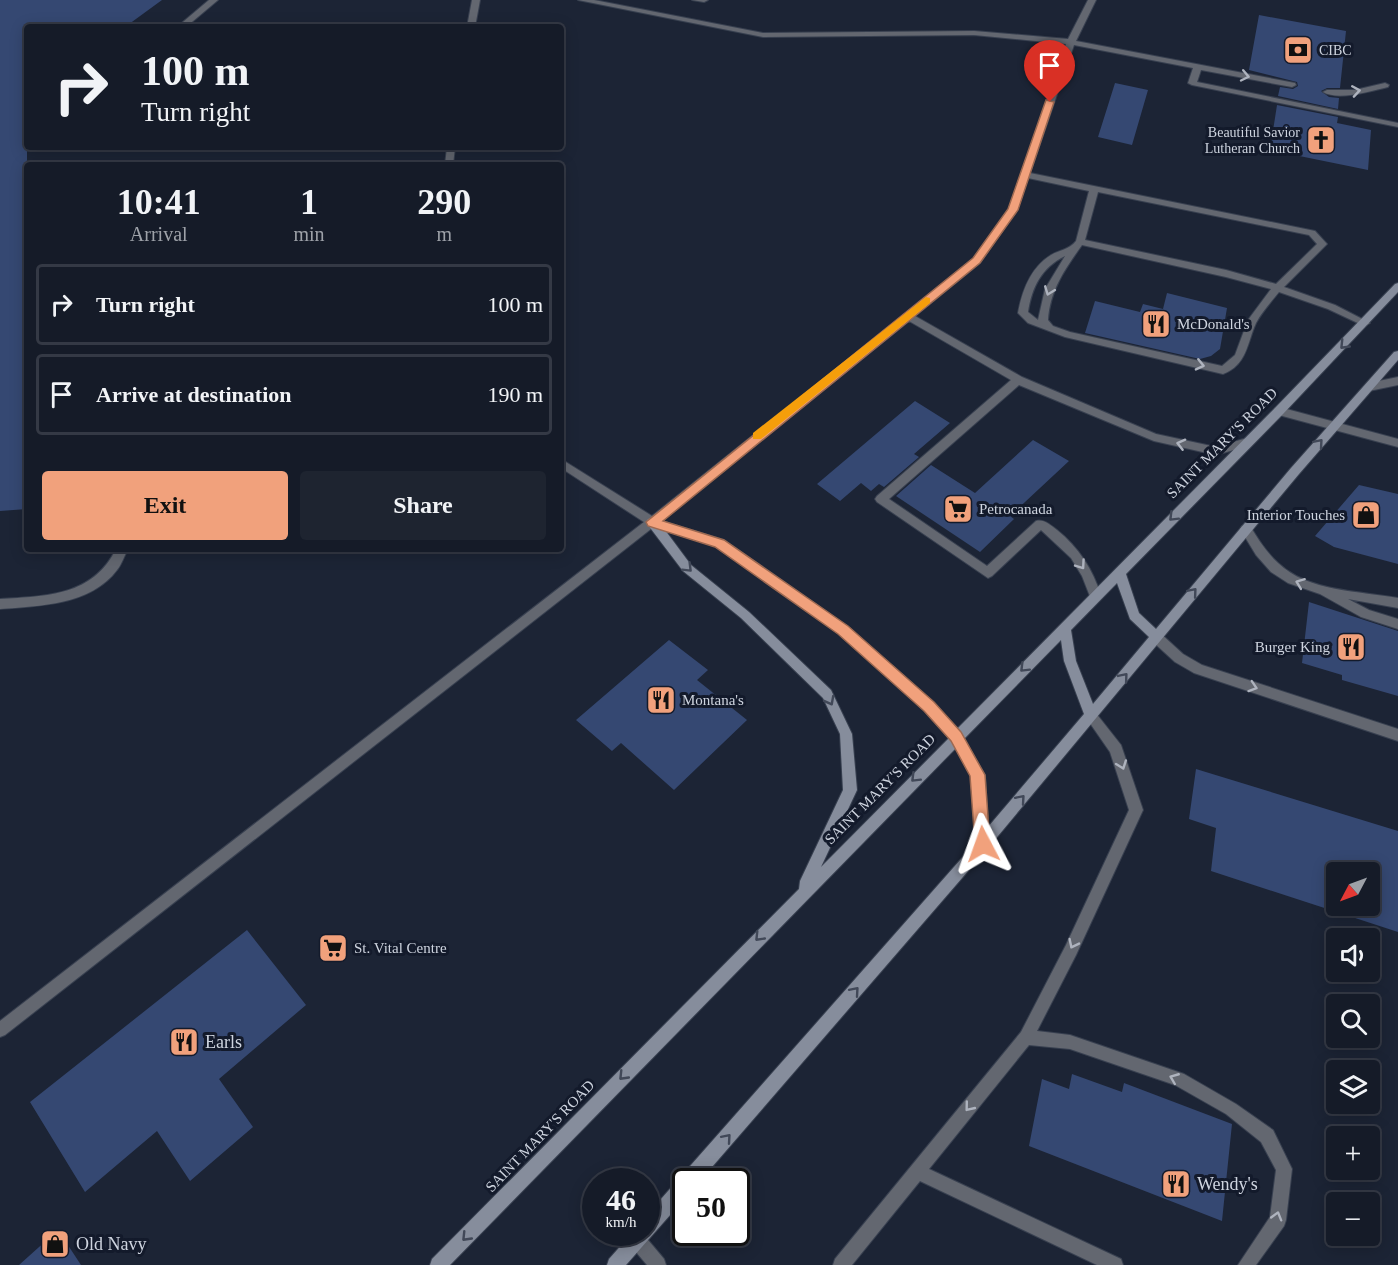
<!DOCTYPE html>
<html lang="en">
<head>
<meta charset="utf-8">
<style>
	body { margin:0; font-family:Georgia,serif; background:#1e2430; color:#f1f3f6; height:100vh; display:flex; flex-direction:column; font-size:22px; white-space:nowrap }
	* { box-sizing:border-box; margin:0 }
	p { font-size:20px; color:#9da1a8 }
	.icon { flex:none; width:33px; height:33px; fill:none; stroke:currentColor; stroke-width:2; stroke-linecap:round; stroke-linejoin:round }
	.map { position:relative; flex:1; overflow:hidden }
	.panel { position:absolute; left:24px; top:162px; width:540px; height:390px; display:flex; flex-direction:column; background:#151b28; border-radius:6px; box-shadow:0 3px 15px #0003,0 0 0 2px #343945 }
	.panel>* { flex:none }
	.hud { position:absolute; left:24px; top:24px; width:540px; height:126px; border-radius:6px; box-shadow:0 3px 15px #0003,0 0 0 2px #343945; background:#151b28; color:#f1f3f6; overflow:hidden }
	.needle { width:39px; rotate:229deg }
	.controls { position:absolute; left:1326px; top:862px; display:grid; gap:12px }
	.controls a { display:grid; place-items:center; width:54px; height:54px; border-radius:6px; background:#151b28; box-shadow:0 3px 15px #0003,0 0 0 2px #343945; font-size:30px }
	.speed { position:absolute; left:582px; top:1168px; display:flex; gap:12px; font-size:30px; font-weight:700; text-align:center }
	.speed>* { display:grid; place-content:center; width:78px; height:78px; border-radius:50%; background:#151b28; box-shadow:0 3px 15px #0003,0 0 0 2px #343945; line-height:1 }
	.speed small { font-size:15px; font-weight:400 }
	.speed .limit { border:3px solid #111; border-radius:9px; background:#fff; color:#111 }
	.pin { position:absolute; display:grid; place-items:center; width:51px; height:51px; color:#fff; margin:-62px -26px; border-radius:50% 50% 50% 0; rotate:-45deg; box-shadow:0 0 6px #0007 }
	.pin .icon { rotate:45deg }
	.me { position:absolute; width:66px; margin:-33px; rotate:356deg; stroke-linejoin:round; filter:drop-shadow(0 0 4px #0008) }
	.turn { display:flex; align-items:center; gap:21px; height:126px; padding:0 18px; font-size:27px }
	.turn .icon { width:78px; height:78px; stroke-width:2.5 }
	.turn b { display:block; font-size:42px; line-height:51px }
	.eta { display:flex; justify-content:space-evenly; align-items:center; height:102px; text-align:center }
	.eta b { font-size:36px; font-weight:600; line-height:42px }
	.button { display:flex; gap:12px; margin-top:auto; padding:12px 18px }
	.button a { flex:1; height:69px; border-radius:6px; background:#f1a17c; color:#111; font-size:24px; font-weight:600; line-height:69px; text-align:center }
	.button a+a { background:#1e2430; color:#f1f3f6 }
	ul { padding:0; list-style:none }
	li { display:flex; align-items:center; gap:18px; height:81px; margin:0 12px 9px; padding:0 6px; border:3px solid #343945; border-radius:6px }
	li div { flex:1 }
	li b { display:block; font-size:22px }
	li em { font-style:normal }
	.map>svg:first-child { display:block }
	.building { fill:#354872; fill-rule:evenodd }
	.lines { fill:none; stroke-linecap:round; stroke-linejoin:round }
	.lane-casing { stroke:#384050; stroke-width:2 }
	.street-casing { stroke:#384050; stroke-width:2 }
	.secondary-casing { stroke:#384050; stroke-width:2 }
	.lane { fill:#636770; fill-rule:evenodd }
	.street { fill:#636770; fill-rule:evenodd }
	.secondary { fill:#868d9c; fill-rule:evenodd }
	.oneway { stroke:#aeb3be }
	.oneway2 { stroke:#414858 }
	.route { fill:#f1a17c; stroke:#9d6951; stroke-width:1.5 }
	.slow { fill:#f59e0b }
	.labels { text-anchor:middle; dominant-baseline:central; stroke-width:6; stroke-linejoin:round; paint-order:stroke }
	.far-poi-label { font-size:14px; fill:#ced4df; stroke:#131a2b; text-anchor:start }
	.poi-label { font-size:15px; fill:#ced4df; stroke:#131a2b; text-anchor:start }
	.street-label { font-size:15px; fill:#ced4df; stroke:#131a2b }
	.near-poi-label { font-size:18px; fill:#ced4df; stroke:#131a2b; text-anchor:start }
</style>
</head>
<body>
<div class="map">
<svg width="1398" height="1265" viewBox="0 0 1398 1265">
	<rect width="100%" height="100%" fill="#1c2435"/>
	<path class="building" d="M0,0h162l-37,27h-98v482l-27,2z
		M1259,15l87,16 -6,57h-13l-6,3 8,6 10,1 -1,11 -60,-13 2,-9 13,2 5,-3 -1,-4 -48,-12z
		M1115,83l33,7 -16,55 -34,-8z
		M1277,105l61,12 -1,6 34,7 -3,40 -98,-20z
		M1167,293l60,15 -7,41 -9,7 -11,3 -115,-26 10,-32 45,11 3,-8 20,5z
		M915,401l35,22 -36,31 5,3 -35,30 -5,-3 -8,7 -10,-8 -21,18 -23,-17z
		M1033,440l36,21 -59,55 4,3 -34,33 -84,-56 35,-31 44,28z
		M1359,485l39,9v70l-64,-17 -19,-11z
		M1309,602l89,29v65l-56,-16v-5l-40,-12z
		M669,640l39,30 -11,10 50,40 -73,70 -53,-47 -9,8 -36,-31z
		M1196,769l202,62v101l-187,-61 5,-43 -27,-9zM1336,873h34v33h-34z
		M247,930l59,75 -87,74 34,48 -63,54 -33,-50 -72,61 -55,-90z
		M1072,1074l50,18 2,-9 108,41 -10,97 -193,-75 13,-67 27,10z
		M58,1230l23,35h-62z"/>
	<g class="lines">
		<g class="lane-casing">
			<path id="lane" d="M209,0h9l-32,27h-9z
				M472,0h8l-5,27h-8z
				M578,0h16l169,33 211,-2 94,8 20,-39h8l-20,41 219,42 1,2 -4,2 -91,-17 -4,12 201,41v4l-206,-42 -4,-2 5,-15 -119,-23 -44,128 285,58 12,13 -43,43 51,18 35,18 -5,3 -3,-1 -34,-16 -49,-17c-8,10 -17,20 -23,31 -9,20 -9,42 -33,51l-158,-37 -37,-14 -10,-10c4,-22 12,-45 33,-58 8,-5 18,-5 25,-14l13,-50 -61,-13 -11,32 -37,53 -65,53 107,61 134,57 60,13 31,-9 5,4 -1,3 -35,10 -62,-14 -135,-56 -130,114 98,67 49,-45c8,-2 14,4 21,9 21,17 36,39 44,66l-2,3h-8l-9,-23 -11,-18 -30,-28 -49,46 -4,2 -111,-76 -2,-3 2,-3 134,-116 -102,-59 -253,204 -651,510 -5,2v-16l644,-499 -83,-54v-9l91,57 322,-257 35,-49 57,-166 -92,-9 -211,2zM1098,192l211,43 8,9 -41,40 -50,-14 -141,-30zM1082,245l144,32 45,12 -23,31 -13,35 -13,11 -152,-34 -17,-6 -5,-6c2,-30 17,-51 34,-75zM1065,256l-20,33 -7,31 -10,-8c4,-25 13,-44 37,-56z
				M692,0h16l-4,2z
				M1385,83l4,2 -1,2c-17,4 -50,14 -65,5l4,-2h28z
				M447,147h8l-2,18h-8z
				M1398,377v8l-29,6 -5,-4 5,-4z
				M1246,525l4,1c8,13 16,26 28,37 30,29 82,28 120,35v10l-50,-9 21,11 29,9v10l-37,-12 -41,-23 -32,-11 -17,-11 -15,-17 -14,-23 -2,-3 2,-3z
				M116,549h12c-4,7 -6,15 -11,21 -26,35 -77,36 -117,39v-10c47,-3 93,-3 116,-50z
				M1156,632l4,1 23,21 19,11 196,64v12l-204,-68 -19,-11 -23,-21 -2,-4 2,-4z
				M1091,711l4,1 26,33 22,65 -67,145 -39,76 33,4 114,39 52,30 37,26 19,39 -6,51 -2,6 -28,39h-18l32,-48 6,-47 -15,-28 -35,-28 -51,-29 -105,-36 -41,-4 -100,124 192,90 2,6h-26l-177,-84 -68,84h-19l2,-6 186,-227 45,-87 63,-135 -19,-58 -25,-36 2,-4z
				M634,1233l9,1 21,25 2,6h-19l-16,-19 -2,-6 2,-6z"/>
		</g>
		<g class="street-casing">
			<path id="street" d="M1279,407l119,32v8l-123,-33 -1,-3 1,-3z"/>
		</g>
		<g class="secondary-casing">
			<path id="secondary" d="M1398,283v9l-115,122 -157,160 13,39 17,16 135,-161 103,-116 4,-1v9l-99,114 -311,374 -289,334h-13v15l-60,68h-19l2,-6 23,-26h14v-17l330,-374 -4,-66 -16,-28 -506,517h-20l2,-6 367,-370 1,-8 43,-91 -3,-56 -17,-36 -82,-80 -58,-47 -35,-46 -2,-3 2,-3 4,-1 72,22 123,86 86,76 24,27 318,-321 120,-124zM665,530l51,16 123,88 86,76 24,28 -128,129 36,-77 -5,-56 -21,-44 -82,-78 -58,-47zM1117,583l13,36 19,18 -56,67 -17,-43 -5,-31zM1061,640l3,21 20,53 -96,113 -3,-52 -21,-36z"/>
		</g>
		<use href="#lane" class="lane"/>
		<use href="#street" class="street"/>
		<use href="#secondary" class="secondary"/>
	</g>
	<defs><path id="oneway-chevron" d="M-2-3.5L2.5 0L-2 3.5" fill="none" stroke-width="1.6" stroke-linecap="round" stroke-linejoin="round" transform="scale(1.5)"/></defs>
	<g class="oneway">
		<use href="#oneway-chevron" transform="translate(1245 76) rotate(12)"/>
		<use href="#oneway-chevron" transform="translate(1356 91) rotate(-9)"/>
		<use href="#oneway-chevron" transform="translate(1049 291) rotate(111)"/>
		<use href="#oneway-chevron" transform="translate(1200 365) rotate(13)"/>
		<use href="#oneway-chevron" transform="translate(1181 444) rotate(-166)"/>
		<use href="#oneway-chevron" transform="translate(1081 565) rotate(55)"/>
		<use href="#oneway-chevron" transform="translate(1300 583) rotate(-159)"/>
		<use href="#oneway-chevron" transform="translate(1253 687) rotate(18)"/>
		<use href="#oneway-chevron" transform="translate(1122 765) rotate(70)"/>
		<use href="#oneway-chevron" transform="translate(1073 944) rotate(116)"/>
		<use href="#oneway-chevron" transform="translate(1174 1078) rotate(-158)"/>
		<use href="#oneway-chevron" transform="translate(969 1107) rotate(129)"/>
		<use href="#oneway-chevron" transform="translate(1277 1216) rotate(-74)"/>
	</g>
	<g class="oneway2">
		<use href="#oneway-chevron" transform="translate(1344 345) rotate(134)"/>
		<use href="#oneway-chevron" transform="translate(1319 443) rotate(-49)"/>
		<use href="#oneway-chevron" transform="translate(1173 517) rotate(135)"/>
		<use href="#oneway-chevron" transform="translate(688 568) rotate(45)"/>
		<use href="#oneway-chevron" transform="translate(1193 592) rotate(-50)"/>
		<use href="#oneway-chevron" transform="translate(1024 668) rotate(135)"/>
		<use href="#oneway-chevron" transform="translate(1124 677) rotate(-50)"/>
		<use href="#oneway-chevron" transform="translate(830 701) rotate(62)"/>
		<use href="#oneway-chevron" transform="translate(915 778) rotate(135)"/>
		<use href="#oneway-chevron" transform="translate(1021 799) rotate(-49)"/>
		<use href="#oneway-chevron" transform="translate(759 937) rotate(134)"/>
		<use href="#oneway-chevron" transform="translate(855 991) rotate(-49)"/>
		<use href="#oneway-chevron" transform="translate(623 1076) rotate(134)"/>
		<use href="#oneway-chevron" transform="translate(727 1138) rotate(-49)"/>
		<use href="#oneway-chevron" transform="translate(466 1237) rotate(134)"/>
	</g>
	<path class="route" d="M1046,100l8,2 -36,108 -38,53 -317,258 61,19 124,86 86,76 27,30 24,43 5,69 -2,5 -5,2 -6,-2 -2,-5 -5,-68 -19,-35 -27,-30 -86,-77 -123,-87 -67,-21 -2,-4 327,-264 35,-49z"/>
	<path class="slow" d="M926,297l4,1v5l-169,136h-8v-6z"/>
	<defs>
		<g id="bank-square" transform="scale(1.5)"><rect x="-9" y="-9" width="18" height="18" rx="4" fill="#f1a17c" stroke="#131a2b"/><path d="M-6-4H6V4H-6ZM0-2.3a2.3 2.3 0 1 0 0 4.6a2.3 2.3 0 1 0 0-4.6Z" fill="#111"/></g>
		<g id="church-square" transform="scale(1.5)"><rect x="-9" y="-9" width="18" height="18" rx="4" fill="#f1a17c" stroke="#131a2b"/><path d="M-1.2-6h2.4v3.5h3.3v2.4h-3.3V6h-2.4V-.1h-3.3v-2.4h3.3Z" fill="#111"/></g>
		<g id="restaurant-square" transform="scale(1.5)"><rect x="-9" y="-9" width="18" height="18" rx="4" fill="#f1a17c" stroke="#131a2b"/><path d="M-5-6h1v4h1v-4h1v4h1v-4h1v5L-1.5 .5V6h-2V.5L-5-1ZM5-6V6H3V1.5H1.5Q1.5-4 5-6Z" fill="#111"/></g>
		<g id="supermarket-square" transform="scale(1.5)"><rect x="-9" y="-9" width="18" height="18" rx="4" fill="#f1a17c" stroke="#131a2b"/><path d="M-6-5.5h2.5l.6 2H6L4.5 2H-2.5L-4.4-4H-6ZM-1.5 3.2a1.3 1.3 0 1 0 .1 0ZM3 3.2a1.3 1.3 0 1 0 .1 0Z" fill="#111"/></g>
		<g id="shop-square" transform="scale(1.5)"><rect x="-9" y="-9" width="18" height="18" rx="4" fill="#f1a17c" stroke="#131a2b"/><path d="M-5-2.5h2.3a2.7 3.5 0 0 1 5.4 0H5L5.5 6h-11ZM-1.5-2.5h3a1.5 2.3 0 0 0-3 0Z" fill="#111"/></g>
	</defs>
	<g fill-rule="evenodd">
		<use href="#bank-square" x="1298" y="50"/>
		<use href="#church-square" x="1321" y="140"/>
		<use href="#restaurant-square" x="1156" y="324"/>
		<use href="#supermarket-square" x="958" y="509"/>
		<use href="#shop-square" x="1366" y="515"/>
		<use href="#restaurant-square" x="1351" y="647"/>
		<use href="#restaurant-square" x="661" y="700"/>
		<use href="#supermarket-square" x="333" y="948"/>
		<use href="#restaurant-square" x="184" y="1042"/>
		<use href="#restaurant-square" x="1176" y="1184"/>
		<use href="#shop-square" x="55" y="1244"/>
	</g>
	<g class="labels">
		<g class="far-poi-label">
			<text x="1319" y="50">CIBC</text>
			<text x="1300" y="132" text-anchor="end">Beautiful Savior<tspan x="1300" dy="16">Lutheran Church</tspan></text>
		</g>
		<g class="poi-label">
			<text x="1177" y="324">McDonald's</text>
			<text x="979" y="509">Petrocanada</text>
			<text x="1345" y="515" text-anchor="end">Interior Touches</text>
			<text x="1330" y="647" text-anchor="end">Burger King</text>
			<text x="682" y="700">Montana's</text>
			<text x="354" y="948">St. Vital Centre</text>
		</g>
		<g class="street-label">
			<text transform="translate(1222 443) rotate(-45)">SAINT MARY'S ROAD</text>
			<text transform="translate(880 789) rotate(-45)">SAINT MARY'S ROAD</text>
			<text transform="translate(540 1136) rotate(-46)">SAINT MARY'S ROAD</text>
		</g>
		<g class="near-poi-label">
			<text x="205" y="1042">Earls</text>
			<text x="1197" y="1184">Wendy's</text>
			<text x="76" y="1244">Old Navy</text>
		</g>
	</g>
</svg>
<div class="controls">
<a><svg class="needle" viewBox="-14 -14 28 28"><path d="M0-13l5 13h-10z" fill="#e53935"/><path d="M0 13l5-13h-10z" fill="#9da1a8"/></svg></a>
<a><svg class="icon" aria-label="sound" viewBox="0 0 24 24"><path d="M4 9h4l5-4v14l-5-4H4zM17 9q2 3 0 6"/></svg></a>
<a><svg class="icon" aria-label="search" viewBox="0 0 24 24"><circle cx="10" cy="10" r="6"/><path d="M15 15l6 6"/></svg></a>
<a><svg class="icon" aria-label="layers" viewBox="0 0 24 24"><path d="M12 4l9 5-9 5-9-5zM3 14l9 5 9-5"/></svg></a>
<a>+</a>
<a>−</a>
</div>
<div class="speed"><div>46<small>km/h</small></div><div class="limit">50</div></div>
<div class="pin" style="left:1050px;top:102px;background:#d93025"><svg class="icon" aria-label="arrive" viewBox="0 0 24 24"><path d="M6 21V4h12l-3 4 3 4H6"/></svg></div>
<svg class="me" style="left:983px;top:844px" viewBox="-20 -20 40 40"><path d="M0-17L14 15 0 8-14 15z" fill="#f1a17c" stroke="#fff" stroke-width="4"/></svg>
<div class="hud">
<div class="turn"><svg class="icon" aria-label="right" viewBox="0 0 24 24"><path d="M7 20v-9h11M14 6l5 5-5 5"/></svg><div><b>100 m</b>Turn right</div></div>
</div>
<section class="panel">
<div class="eta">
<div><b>10:41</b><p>Arrival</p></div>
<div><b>1</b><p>min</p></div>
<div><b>290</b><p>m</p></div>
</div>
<ul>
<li><svg class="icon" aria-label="right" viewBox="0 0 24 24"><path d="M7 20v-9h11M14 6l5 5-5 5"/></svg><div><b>Turn right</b></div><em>100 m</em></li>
<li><svg class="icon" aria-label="arrive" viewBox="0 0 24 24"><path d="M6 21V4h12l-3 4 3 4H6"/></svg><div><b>Arrive at destination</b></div><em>190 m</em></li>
</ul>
<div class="button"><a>Exit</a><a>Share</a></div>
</section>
</div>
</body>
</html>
